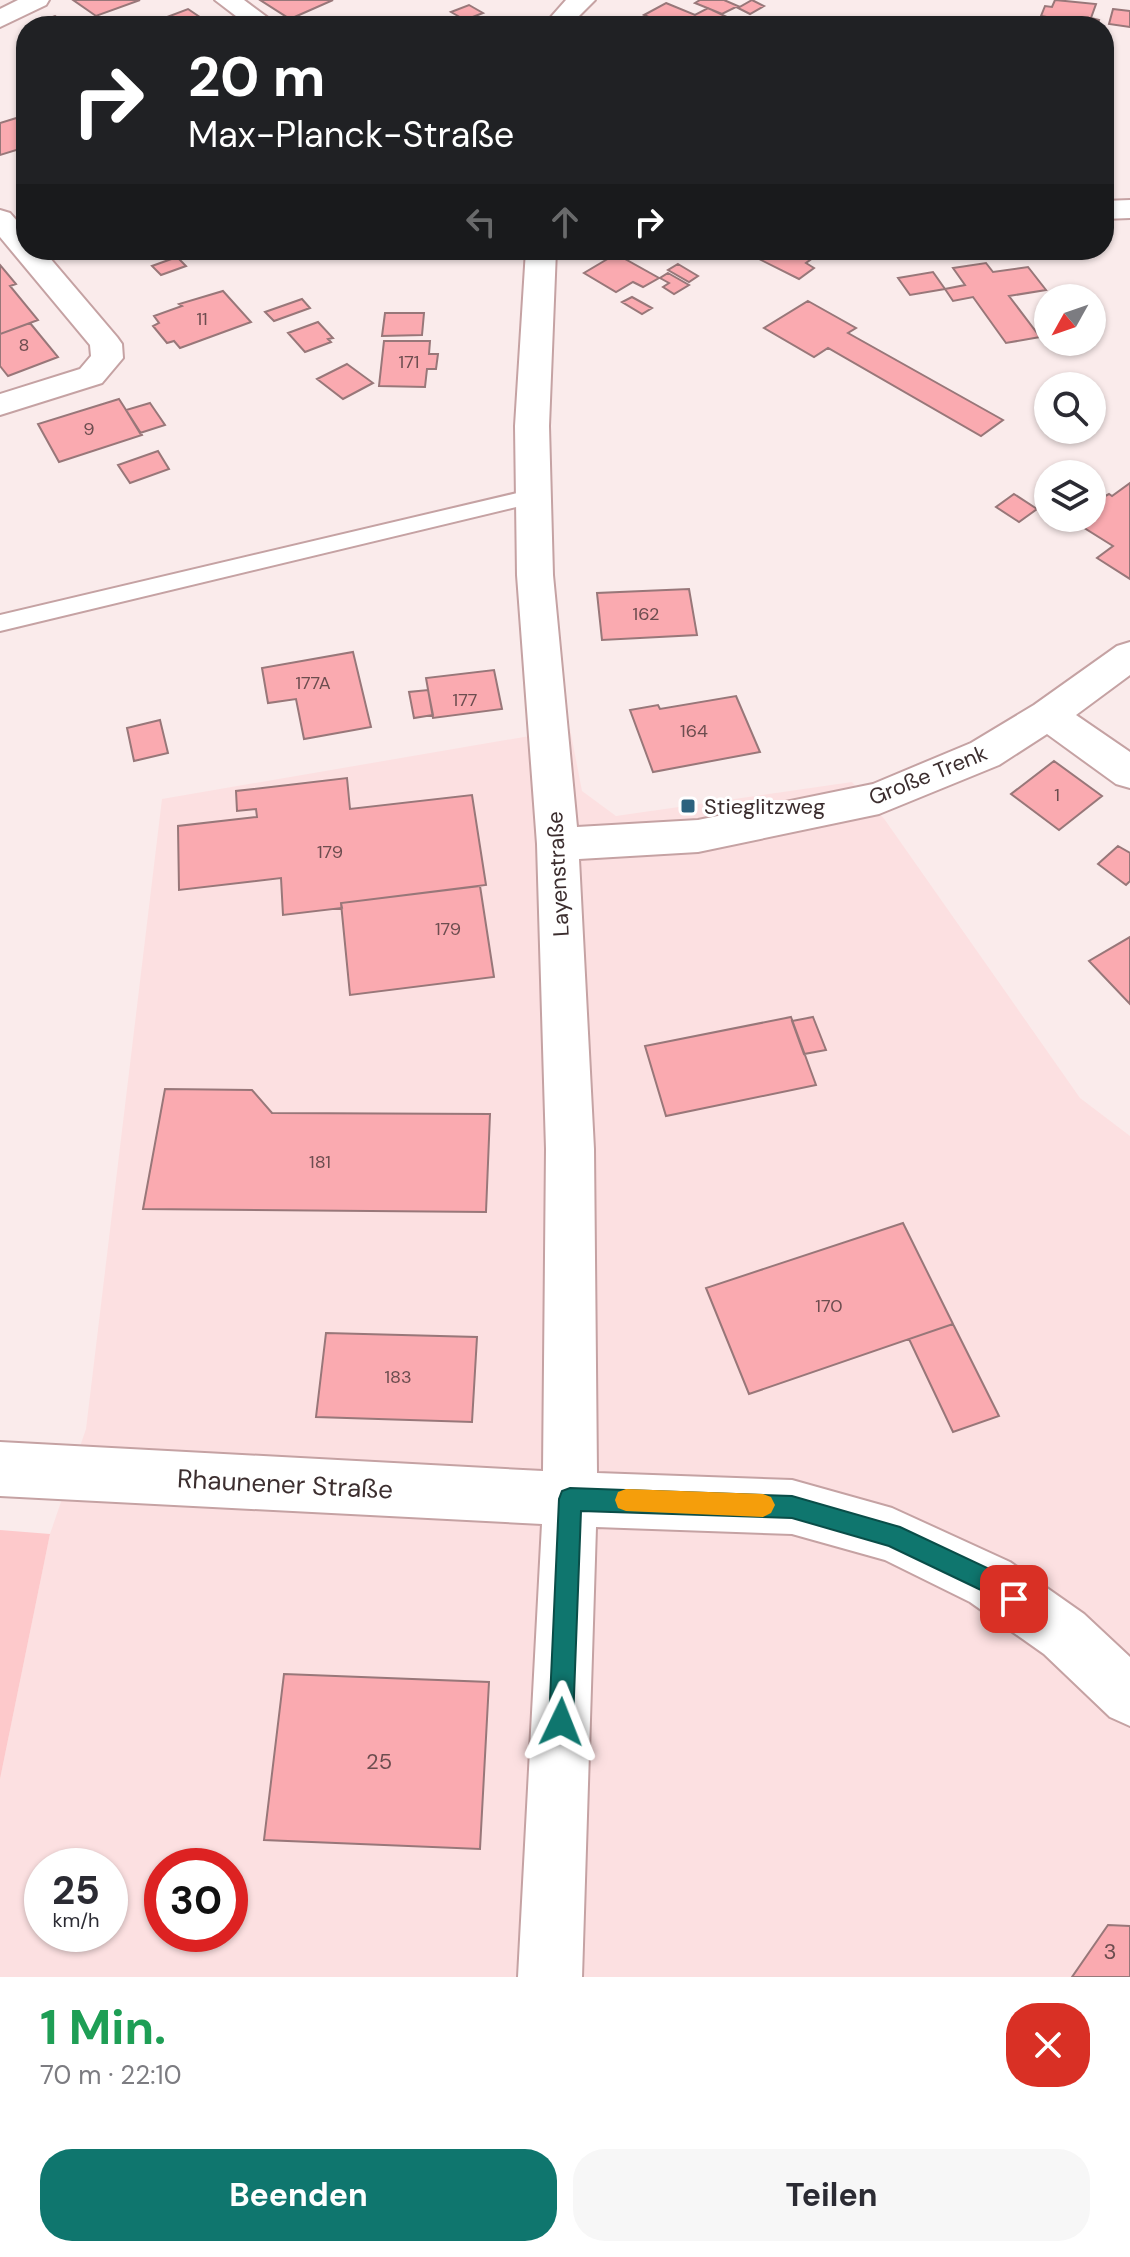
<!DOCTYPE html>
<html lang="de">
<head>
<meta charset="utf-8">
<style>
	body { margin:0; font-family:"DM Sans",sans-serif; background:#f7f7f7; color:#2b2b33; height:100vh; display:flex; flex-direction:column; font-size:30px; white-space:nowrap }
	* { box-sizing:border-box; margin:0 }
	p { font-size:26px; color:#7c7c81 }
	.icon { flex:none; width:44px; height:44px; fill:none; stroke:currentColor; stroke-width:2; stroke-linecap:round; stroke-linejoin:round }
	.map { position:relative; height:1977px; overflow:hidden }
	.sheet { display:flex; flex-direction:column; background:#fff; flex:1 }
	.sheet>* { flex:none }
	.guide { position:absolute; left:16px; top:16px; width:1098px; height:244px; border-radius:32px; box-shadow:0 2px 6px #0004; background:#202124; color:#fff; overflow:hidden }
	.needle { width:52px; rotate:230deg }
	.buttons { position:absolute; left:1034px; top:284px; display:grid; gap:16px }
	.buttons a { display:grid; place-items:center; width:72px; height:72px; border-radius:50%; background:#fff; box-shadow:0 2px 6px #0004; font-size:40px }
	.speed { position:absolute; left:24px; top:1848px; display:flex; gap:16px; font-size:40px; font-weight:700; text-align:center }
	.speed>* { display:grid; place-content:center; width:104px; height:104px; border-radius:50%; background:#fff; box-shadow:0 2px 6px #0004; line-height:1 }
	.speed small { font-size:20px; font-weight:400 }
	.speed .limit { border:12px solid #d22; background:#fff; color:#111 }
	.pin { position:absolute; display:grid; place-items:center; width:68px; height:68px; color:#fff; margin:-34px; border-radius:16px; box-shadow:0 4px 12px #0006 }
	.me { position:absolute; width:88px; margin:-44px; rotate:2deg; stroke-linejoin:round; filter:drop-shadow(0 0 6px #0008) }
	.turn { display:flex; align-items:center; gap:28px; height:168px; padding:0 40px; font-size:36px }
	.turn .icon { width:104px; height:104px; stroke-width:2.5 }
	.turn b { display:block; font-size:56px; line-height:68px }
	.lanes { display:flex; align-items:center; height:76px; padding:0 40px; background:#0003; justify-content:center; gap:40px; direction:ltr }
	.lanes .off { opacity:.35 }
	.round { display:grid; place-items:center; flex:none; width:84px; height:84px; border-radius:32px; background:#f7f7f7 }
	.head { display:flex; align-items:center; justify-content:space-between; height:136px; padding:0 40px }
	h1 { font-size:48px; font-weight:700; line-height:60px; color:#1e9e55 }
	.action { display:flex; gap:16px; margin-top:auto; padding:16px 40px }
	.action a { flex:1; height:92px; border-radius:32px; background:#0f766e; color:#fff; font-size:32px; font-weight:700; line-height:92px; text-align:center }
	.action a+a { background:#f7f7f7; color:#2b2b33 }
	.map>svg:first-child { display:block }
	.built { fill:#fce0e1; fill-rule:evenodd }
	.green { fill:#fdc9cb }
	.building { fill:#faaab0; stroke:#987779; stroke-width:2 }
	.lines { fill:none; stroke-linecap:round; stroke-linejoin:round }
	.service-casing { stroke:#c5a2a3; stroke-width:4 }
	.minor-casing { stroke:#c5a2a3; stroke-width:4 }
	.tertiary-casing { stroke:#c5a2a3; stroke-width:4 }
	.service { fill:#fff; fill-rule:evenodd }
	.minor { fill:#fff; fill-rule:evenodd }
	.tertiary { fill:#fff; fill-rule:evenodd }
	.route { fill:#0f766e; stroke:#0a4d48; stroke-width:2 }
	.slow { fill:#f59e0b }
	.poi-dot { fill:#2d627e; stroke:#fff; stroke-width:3 }
	.labels { text-anchor:middle; dominant-baseline:central; stroke-width:6; stroke-linejoin:round; paint-order:stroke }
	.number-label { font-size:18px; fill:#6c4d4f }
	.street-label { font-size:22px; fill:#3c2e2f; stroke:#fff }
	.poi-label { font-size:22px; fill:#3c2e2f; stroke:#fff; text-anchor:start }
	.near-number-label { font-size:22px; fill:#6c4d4f }
	.near-street-label { font-size:26px; fill:#3c2e2f; stroke:#fff }
</style>
</head>
<body>
<div class="map">
<svg width="1130" height="1977" viewBox="0 0 1130 1977">
	<rect width="100%" height="100%" fill="#faebeb"/>
	<path class="built" d="M570,729l12,62 34,25 236,-34 33,38 195,278 50,38v841h-1130v-198l50,-245 36,-105 76,-630zM42,1866h68v68h-68zM162,1866h68v68h-68z"/>
	<path class="green" d="M0,1530l50,4 -50,245z"/>
	<path class="building" d="M73,0h67l-44,16z
		M260,0h73l-43,19z
		M700,0h24l14,6 -16,8 -27,-11z
		M752,0l12,6 -14,8 -12,-6z
		M1055,0l41,4 -5,14 8,2 -2,6 -41,-2 2,-5 -17,-3 4,-10 7,1z
		M666,3l29,12 13,-7 19,9 -17,9h-41l-25,-11z
		M469,5l14,8 -18,7 -14,-8z
		M188,9l25,17 -67,-1z
		M1113,9l17,2v16l-21,-3z
		M55,16l14,10h-21l-7,-5z
		M23,116l3,3v28l-26,8v-32z
		M762,250h62l-18,13 8,5 -15,11 -46,-23z
		M616,254l43,24 -16,9 -10,-5 -17,10 -32,-19z
		M177,257l9,9 -25,9 -9,-9z
		M986,263l7,9 35,-5 18,23 -37,6 31,41 -34,6 -33,-46 -20,4 -8,-12 20,-4 -12,-17z
		M678,264l20,12 -9,6 -21,-12z
		M0,265l16,19 -6,2 28,34 -38,14z
		M933,272l12,17 -35,6 -12,-17z
		M668,273l21,12 -15,9 -11,-7 6,-4 -9,-5z
		M223,291l28,31 -71,26 -6,-7 -7,2 -14,-17 6,-3 -5,-7 28,-10 -3,-2z
		M632,297l20,11 -10,6 -20,-12z
		M302,299l8,9 -36,13 -9,-9z
		M808,301l48,27 -8,5 155,87 -22,16 -153,-88 -14,9 -50,-29z
		M385,313h39l-2,22 -40,1z
		M318,322l15,16 -5,1 3,3 -26,10 -17,-19z
		M30,323l28,34 -50,19 -8,-10v-32z
		M384,341h46l-1,13h9l-2,15h-9l-2,18 -46,-1z
		M347,364l26,19 -30,16 -26,-20z
		M119,399l23,36 -83,27 -21,-38z
		M150,403l15,22 -25,8 -14,-23z
		M158,451l11,18 -39,14 -12,-18z
		M1130,483v96l-33,-21 16,-12 -43,-27 22,-1v-15l17,-9 3,2z
		M1014,494l23,15 -18,13 -23,-15z
		M689,589l8,46 -95,5 -5,-47z
		M353,652l18,75 -67,12 -8,-40 -28,4 -6,-35z
		M494,670l8,39 -69,9 -7,-40z
		M428,690l5,25 -19,3 -5,-26z
		M736,696l24,56 -107,20 -23,-62 28,-5 2,4z
		M160,720l8,33 -34,8 -7,-33z
		M1054,761l48,35 -43,34 -48,-36z
		M347,778l3,31 122,-14 14,90 -145,18 1,5 -59,7 -2,-37 -102,12 -1,-64 79,-9 -1,-8 -19,2 -1,-20z
		M1118,846l12,7v28l-4,4 -28,-21z
		M480,886l14,91 -144,18 -9,-92z
		M1130,937v67l-41,-43z
		M791,1017l25,68 -150,31 -21,-70z
		M813,1017l13,33 -22,4 -12,-33z
		M165,1089l87,1 20,23 218,1 -4,98 -343,-3z
		M903,1223l50,101 -204,70 -43,-106z
		M953,1324l46,92 -46,16 -44,-93z
		M326,1333l151,4 -5,85 -156,-5z
		M284,1674l205,8 -9,167 -216,-9z
		M1108,1925l22,1v51h-58z"/>
	<g class="lines">
		<g class="service-casing">
			<path id="service" d="M534,489l10,7 -3,5 -541,130v-16z"/>
		</g>
		<g class="minor-casing">
			<path id="minor" d="M215,0h29l35,26h-30z
				M566,0h29l-26,26h-26z
				M1130,200v18l-26,1v-18z
				M0,210l10,3 16,18v19h17l74,87 5,7 1,14 -21,25 -102,32v-21l80,-25 11,-13 -1,-11 -90,-108z
				M526,250h30l-7,176 4,149 24,252 121,-7 175,-36 98,-41 63,-38 83,-59 13,-4v33l-54,40 54,37v36l-14,-4 -69,-50 -48,31 -120,49 -181,38 -119,7 15,290 3,324 195,7 100,28 118,54 74,52 46,43v69l-20,-9 -66,-63 -74,-52 -85,-42 -93,-26 -196,-7 -14,450h-64l24,-453 -542,-28v-54l543,29 3,-322 -9,-305 -20,-269 -2,-149z"/>
		</g>
		<g class="tertiary-casing">
			<path id="tertiary" d="M18,0h31l-3,5 -46,22v-18z"/>
		</g>
		<use href="#service" class="service"/>
		<use href="#minor" class="minor"/>
		<use href="#tertiary" class="tertiary"/>
	</g>
	<path class="route" d="M570,1488l222,8 108,31 98,46 25,18 3,8 -3,8 -9,4 -33,-21 -92,-44 -97,-28 -211,-7 -8,211 -3,9 -9,3 -9,-3 -3,-9 10,-223 3,-8z"/>
	<path class="slow" d="M626,1489l137,5 8,3 4,8 -4,8 -8,4 -137,-6 -8,-3 -3,-8 3,-8z"/>
	<rect class="poi-dot" x="680" y="798" width="16" height="16" rx="4"/>
	<g class="labels">
		<g class="number-label">
			<text x="202" y="319">11</text>
			<text x="24" y="345">8</text>
			<text x="409" y="362">171</text>
			<text x="89" y="429">9</text>
			<text x="646" y="614">162</text>
			<text x="313" y="683">177A</text>
			<text x="465" y="700">177</text>
			<text x="694" y="731">164</text>
			<text x="1057" y="795">1</text>
			<text x="330" y="852">179</text>
			<text x="448" y="929">179</text>
			<text x="320" y="1162">181</text>
			<text x="829" y="1306">170</text>
			<text x="398" y="1377">183</text>
		</g>
		<g class="street-label">
			<text transform="translate(928 775) rotate(-22)">Große Trenk</text>
			<text transform="translate(558 874) rotate(-93)">Layenstraße</text>
		</g>
		<g class="poi-label">
			<text x="704" y="806">Stieglitzweg</text>
		</g>
		<g class="near-number-label">
			<text x="379" y="1761">25</text>
			<text x="1110" y="1951">3</text>
		</g>
		<g class="near-street-label">
			<text transform="translate(285 1484) rotate(3)">Rhaunener Straße</text>
		</g>
	</g>
</svg>
<div class="buttons">
<a><svg class="needle" viewBox="-14 -14 28 28"><path d="M0-13l5 13h-10z" fill="#e53935"/><path d="M0 13l5-13h-10z" fill="#7c7c81"/></svg></a>
<a><svg class="icon" aria-label="search" viewBox="0 0 24 24"><circle cx="10" cy="10" r="6"/><path d="M15 15l6 6"/></svg></a>
<a><svg class="icon" aria-label="layers" viewBox="0 0 24 24"><path d="M12 4l9 5-9 5-9-5zM3 14l9 5 9-5"/></svg></a>
</div>
<div class="speed"><div>25<small>km/h</small></div><div class="limit">30</div></div>
<div class="pin" style="left:1014px;top:1599px;background:#d93025"><svg class="icon" aria-label="arrive" viewBox="0 0 24 24"><path d="M6 21V4h12l-3 4 3 4H6"/></svg></div>
<svg class="me" style="left:561px;top:1722px" viewBox="-20 -20 40 40"><path d="M0-17L14 15 0 8-14 15z" fill="#0f766e" stroke="#fff" stroke-width="4"/></svg>
<div class="guide">
<div class="turn"><svg class="icon" aria-label="right" viewBox="0 0 24 24"><path d="M7 20v-9h11M14 6l5 5-5 5"/></svg><div><b>20 m</b>Max-Planck-Straße</div></div>
<div class="lanes"><svg class="icon off" aria-label="left" viewBox="0 0 24 24"><path d="M17 20v-9H6M10 6l-5 5 5 5"/></svg><svg class="icon off" aria-label="ahead" viewBox="0 0 24 24"><path d="M12 20V5M6 11l6-6 6 6"/></svg><svg class="icon" aria-label="right" viewBox="0 0 24 24"><path d="M7 20v-9h11M14 6l5 5-5 5"/></svg></div>
</div>
</div>
<section class="sheet">
<div class="head"><div><h1>1 Min.</h1><p>70 m · 22:10</p></div><a class="round" style="background:#d93025;color:#fff"><svg class="icon" aria-label="close" viewBox="0 0 24 24"><path d="M6 6l12 12M18 6L6 18"/></svg></a></div>
<div class="action"><a>Beenden</a><a>Teilen</a></div>
</section>
</body>
</html>
